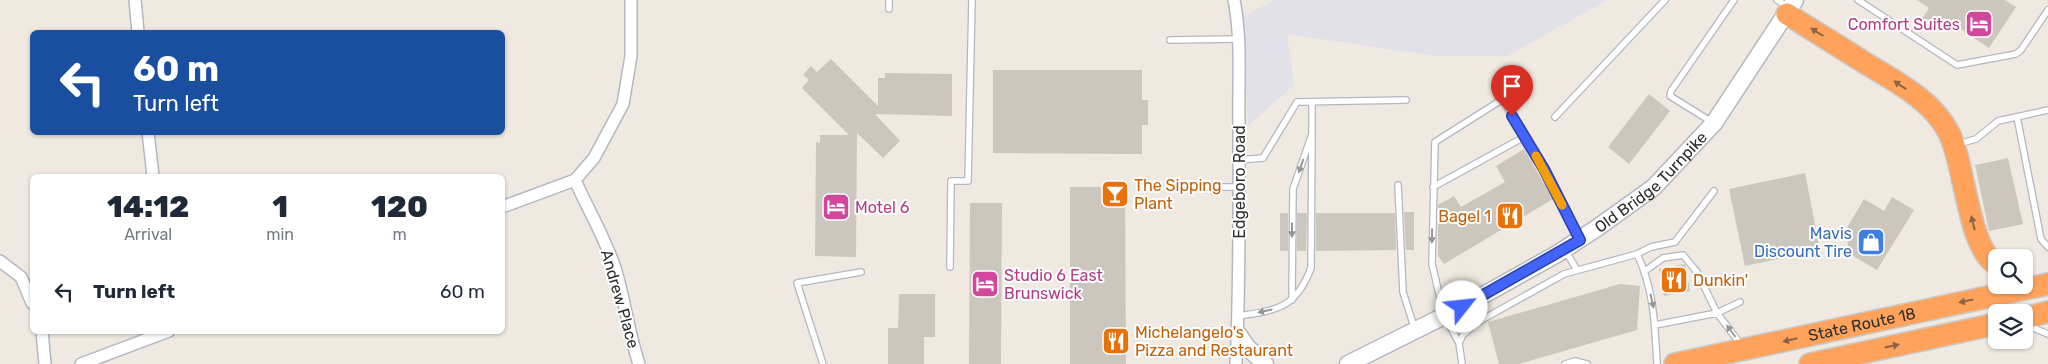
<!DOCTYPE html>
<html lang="en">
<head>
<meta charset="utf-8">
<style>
	body { margin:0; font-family:Rubik,sans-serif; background:#f6f6f7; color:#1f2937; height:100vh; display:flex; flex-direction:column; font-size:19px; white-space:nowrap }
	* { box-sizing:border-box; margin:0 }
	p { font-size:16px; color:#747a83 }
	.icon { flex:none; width:28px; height:28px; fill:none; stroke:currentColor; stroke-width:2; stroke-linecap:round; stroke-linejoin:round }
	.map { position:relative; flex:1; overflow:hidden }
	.side { position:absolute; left:30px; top:174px; width:475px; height:160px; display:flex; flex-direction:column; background:#fff; border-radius:8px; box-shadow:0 1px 4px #0004 }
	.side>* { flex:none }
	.banner { position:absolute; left:30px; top:30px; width:475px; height:105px; border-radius:8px; box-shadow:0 1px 4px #0004; background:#1a4fa0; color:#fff; overflow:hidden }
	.buttons { position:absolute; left:1988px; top:249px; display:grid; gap:10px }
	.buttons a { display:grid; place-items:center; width:45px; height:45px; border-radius:8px; background:#fff; box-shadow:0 1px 4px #0004; font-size:25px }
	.pin { position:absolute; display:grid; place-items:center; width:42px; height:42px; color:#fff; margin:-51px -21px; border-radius:50% 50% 50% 0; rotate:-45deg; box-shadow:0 0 5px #0007 }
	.pin .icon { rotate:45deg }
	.me { position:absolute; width:55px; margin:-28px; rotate:61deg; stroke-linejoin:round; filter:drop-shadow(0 0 4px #0008) }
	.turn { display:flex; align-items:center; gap:18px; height:105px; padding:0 20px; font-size:22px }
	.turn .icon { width:65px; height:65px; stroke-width:2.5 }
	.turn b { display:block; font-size:35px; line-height:42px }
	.eta { display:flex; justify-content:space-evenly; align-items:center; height:85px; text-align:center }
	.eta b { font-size:30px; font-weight:800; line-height:35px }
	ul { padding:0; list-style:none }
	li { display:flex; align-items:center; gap:15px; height:65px; padding:0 20px }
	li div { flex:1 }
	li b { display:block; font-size:19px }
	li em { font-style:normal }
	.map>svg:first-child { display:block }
	.industrial { fill:#e3e1e8 }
	.building { fill:#cbc7bf }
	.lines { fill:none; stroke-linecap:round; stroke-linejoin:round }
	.lane-casing { stroke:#b4b7c1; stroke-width:8 }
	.street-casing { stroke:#b4b7c1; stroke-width:14 }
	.secondary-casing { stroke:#b4b7c1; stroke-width:19 }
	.highway-casing { stroke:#c9c9c9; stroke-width:24 }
	.lane { stroke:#fff; stroke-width:5.5 }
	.street { stroke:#fff; stroke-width:11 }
	.secondary { stroke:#fff; stroke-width:16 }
	.highway { stroke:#ffa35c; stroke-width:21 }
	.oneway { fill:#8c6343 }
	.oneway2 { fill:#969696 }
	.route-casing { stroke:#2b41a3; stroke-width:12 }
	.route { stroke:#4264fb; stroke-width:9 }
	.slow { stroke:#f59e0b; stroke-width:9 }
	.labels { text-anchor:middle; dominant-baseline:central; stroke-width:4; stroke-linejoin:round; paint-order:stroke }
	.hotel-label { font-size:16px; fill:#b23c85; stroke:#fff; text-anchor:start }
	.street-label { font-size:16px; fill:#2e2e2e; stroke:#fff }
	.food-label { font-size:16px; fill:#c56008; stroke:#fff; text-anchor:start }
	.shop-label { font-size:16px; fill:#366cbe; stroke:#fff; text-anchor:end }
</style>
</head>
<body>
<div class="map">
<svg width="2048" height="364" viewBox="0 0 2048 364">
	<rect width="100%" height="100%" fill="#efe9e1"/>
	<path class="industrial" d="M1274,0h333l-99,56h-73l-148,-22 7,51 -46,41 -5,-109z"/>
	<path class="building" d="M1917,0h88l11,7 -27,41 -45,-30 -2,3 -3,-1 -4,7 -13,-8 7,-11z
		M831,59l47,47v-28h7v-5l67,1v42l-77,-2 25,27 -17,17 -26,-25 -1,124 -41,-1 1,-114 4,1v-8h29l-47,-47 7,-8 -6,-5 8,-9 6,6z
		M993,70h149v30h6v25h-6v29l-149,-1z
		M1649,94l21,17 -41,53 -21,-17z
		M1524,149l29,50 -109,65 -6,-8v-51l16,-9 7,11 44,-25 -9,-16z
		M2008,158l15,66 -34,7 -14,-66z
		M1805,173l15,77 -75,16 -16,-77z
		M1070,187h55l1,177h-56z
		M1892,197l22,13 -37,60 -27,-16 -5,-23 19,-32 20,12z
		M970,203h32l-1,161h-32z
		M1404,212h10v38h-8z
		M1280,213h8v38h-8z
		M1297,213h10l-1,38h-9z
		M1316,213h79l1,37 -80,1z
		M1685,264l5,27 -26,5 -5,-27z
		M1620,284l20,2 -3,44 -118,34h-20l-11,-42z
		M899,294h36v43h-11v27h-36v-36h10z"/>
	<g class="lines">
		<g class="lane-casing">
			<path id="lane" d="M1777,0l12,7
				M1858,0l99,65 59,-11 5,-4 27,-40
				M889,9v-9
				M1170,40l68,-1
				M1555,117l110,-117
				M2017,117l24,122 7,8
				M1712,122l-42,-26 1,-5 63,-91
				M1958,144l18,-5 22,-18 50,-11
				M1239,160l24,-2 34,-56 109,-2
				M1398,185l5,107 12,38
				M1189,187h50
				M1433,187l91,-50
				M1565,250l12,20
				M1637,254c17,35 18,72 20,110
				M950,267l1,-86h17l4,-181
				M1645,271l18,-13 20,-3 14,17 20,41 25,33
				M1292,300l1,-111 19,-55v-32
				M1239,316c39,-6 57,-8 72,-48l1,-134
				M1655,325l62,-12 23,-11
				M2026,325l22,9
				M1459,343l-15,-28 -12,-51 3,-122 68,-43 21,38 20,32 35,68
				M823,364l-26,-81 64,-11
				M1462,364l-3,-21 4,-8 15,-13 86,-48 73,-20 14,-7 24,-5 39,-51
				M1565,364l10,-3 12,3"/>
		</g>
		<g class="street-casing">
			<path id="street" d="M135,0l3,32
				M1234,0c8,40 4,84 5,125 0,80 1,159 -3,239
				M148,132l5,44
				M575,180c13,30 31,59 41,91 9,31 13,63 23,93
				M502,207l73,-27 19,-22 29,-54 8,-48v-56
				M0,261l21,16 11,26
				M42,331l3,33
				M81,364l88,-33"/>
		</g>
		<g class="secondary-casing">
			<g id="secondary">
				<path d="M1238,334l9,13 18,17"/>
				<path id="s1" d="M1348,364l114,-57 95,-53 40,-26 57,-41 60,-64 81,-123"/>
			</g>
		</g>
		<g class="highway-casing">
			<g id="highway">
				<path d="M1787,14c25,16 50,31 75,47 32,20 70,38 87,72 16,31 19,115 47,131"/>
				<path d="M2024,318l24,-6"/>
				<path id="s2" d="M1675,364l373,-80"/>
				<path d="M1810,364l186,-40"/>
			</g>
		</g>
		<use href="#lane" class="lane"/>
		<use href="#street" class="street"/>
		<use href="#secondary" class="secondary"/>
		<use href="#highway" class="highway"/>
	</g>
	<defs><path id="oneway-solid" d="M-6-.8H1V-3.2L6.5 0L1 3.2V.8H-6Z" transform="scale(1.25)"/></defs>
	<g class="oneway">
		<use href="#oneway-solid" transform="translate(1817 32) rotate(-148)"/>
		<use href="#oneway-solid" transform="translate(1900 85) rotate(-146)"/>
		<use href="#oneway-solid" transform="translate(1973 223) rotate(-104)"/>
		<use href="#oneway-solid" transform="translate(1966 301) rotate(168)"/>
		<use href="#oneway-solid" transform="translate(1790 340) rotate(167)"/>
		<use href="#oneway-solid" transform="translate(1892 346) rotate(-12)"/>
	</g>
	<g class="oneway2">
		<use href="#oneway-solid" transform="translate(1301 166) rotate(109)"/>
		<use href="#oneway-solid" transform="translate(1292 230) rotate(90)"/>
		<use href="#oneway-solid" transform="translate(1432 236) rotate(91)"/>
		<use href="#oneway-solid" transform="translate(1652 301) rotate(77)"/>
		<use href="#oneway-solid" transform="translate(1265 311) rotate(168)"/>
		<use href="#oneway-solid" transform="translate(1731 331) rotate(-127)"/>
	</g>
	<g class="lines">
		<g class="route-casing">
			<path id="route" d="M1462,307l118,-67 -36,-71 -32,-53"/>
		</g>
		<use href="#route" class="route"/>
		<path class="slow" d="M1536,156l26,49"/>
	</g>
	<defs>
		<g id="hotel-square" transform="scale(1.4375)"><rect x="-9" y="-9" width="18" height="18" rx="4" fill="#d1479c" stroke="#fff"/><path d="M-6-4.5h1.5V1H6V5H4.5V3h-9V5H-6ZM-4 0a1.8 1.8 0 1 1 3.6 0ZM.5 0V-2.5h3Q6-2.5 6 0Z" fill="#fff"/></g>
		<g id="bar-square" transform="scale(1.4375)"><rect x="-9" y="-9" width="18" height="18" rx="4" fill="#e8710a" stroke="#fff"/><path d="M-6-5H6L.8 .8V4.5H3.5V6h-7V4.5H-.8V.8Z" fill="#fff"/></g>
		<g id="restaurant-square" transform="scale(1.4375)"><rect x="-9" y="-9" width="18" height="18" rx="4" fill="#e8710a" stroke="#fff"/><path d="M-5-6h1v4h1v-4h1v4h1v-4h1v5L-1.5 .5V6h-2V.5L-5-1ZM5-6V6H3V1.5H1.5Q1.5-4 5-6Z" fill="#fff"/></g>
		<g id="shop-square" transform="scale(1.4375)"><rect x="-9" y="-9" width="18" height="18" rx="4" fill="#3f7fe0" stroke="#fff"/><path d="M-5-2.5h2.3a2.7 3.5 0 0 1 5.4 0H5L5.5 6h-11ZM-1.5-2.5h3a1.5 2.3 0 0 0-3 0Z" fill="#fff"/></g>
	</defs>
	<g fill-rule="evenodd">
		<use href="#hotel-square" x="1979" y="24"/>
		<use href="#bar-square" x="1115" y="194"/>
		<use href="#hotel-square" x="836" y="207"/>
		<use href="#restaurant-square" x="1510" y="216"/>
		<use href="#shop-square" x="1871" y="242"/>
		<use href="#restaurant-square" x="1674" y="280"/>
		<use href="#hotel-square" x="985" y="284"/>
		<use href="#restaurant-square" x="1116" y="341"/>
	</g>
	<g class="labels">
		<g class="hotel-label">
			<text x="1960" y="24" text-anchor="end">Comfort Suites</text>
			<text x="855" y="207">Motel 6</text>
			<text x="1004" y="275">Studio 6 East<tspan x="1004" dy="18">Brunswick</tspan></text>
		</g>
		<g class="street-label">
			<text stroke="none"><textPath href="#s1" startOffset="355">Old Bridge Turnpike</textPath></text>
			<text transform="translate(1239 182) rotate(-90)">Edgeboro Road</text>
			<text transform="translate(620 299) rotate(74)">Andrew Place</text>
			<text stroke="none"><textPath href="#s2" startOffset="191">State Route 18</textPath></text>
		</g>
		<g class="food-label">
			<text x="1134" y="185">The Sipping<tspan x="1134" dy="18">Plant</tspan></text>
			<text x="1491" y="216" text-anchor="end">Bagel 1</text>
			<text x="1693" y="280">Dunkin'</text>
			<text x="1135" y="332">Michelangelo's<tspan x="1135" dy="18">Pizza and Restaurant</tspan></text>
		</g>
		<g class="shop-label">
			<text x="1852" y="233">Mavis<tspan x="1852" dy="18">Discount Tire</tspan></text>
		</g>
	</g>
</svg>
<div class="buttons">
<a><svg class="icon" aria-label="search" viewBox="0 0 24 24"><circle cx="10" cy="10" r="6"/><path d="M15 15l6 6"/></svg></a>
<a><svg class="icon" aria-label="layers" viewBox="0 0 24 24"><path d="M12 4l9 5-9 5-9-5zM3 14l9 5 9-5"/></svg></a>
</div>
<div class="pin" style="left:1512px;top:116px;background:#d93025"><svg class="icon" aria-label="arrive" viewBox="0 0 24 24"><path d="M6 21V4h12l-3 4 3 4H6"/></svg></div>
<svg class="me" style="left:1462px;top:307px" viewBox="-20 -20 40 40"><circle r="19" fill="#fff"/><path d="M0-13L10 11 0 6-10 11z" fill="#4264fb"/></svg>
<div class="banner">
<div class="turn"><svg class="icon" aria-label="left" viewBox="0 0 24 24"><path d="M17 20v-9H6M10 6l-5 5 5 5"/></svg><div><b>60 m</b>Turn left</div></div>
</div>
<section class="side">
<div class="eta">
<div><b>14:12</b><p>Arrival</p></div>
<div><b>1</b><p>min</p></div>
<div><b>120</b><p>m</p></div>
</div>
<ul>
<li><svg class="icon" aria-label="left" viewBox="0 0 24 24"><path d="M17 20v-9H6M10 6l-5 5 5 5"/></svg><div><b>Turn left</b></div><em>60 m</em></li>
</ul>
</section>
</div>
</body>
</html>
